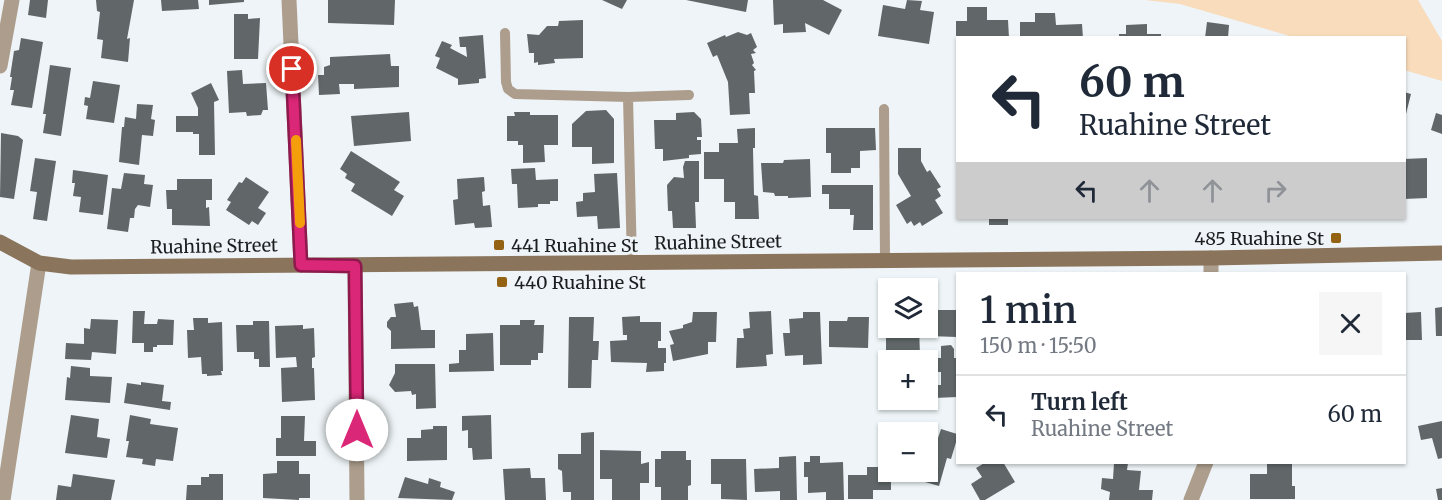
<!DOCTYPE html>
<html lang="en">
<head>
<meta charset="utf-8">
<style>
	body { margin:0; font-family:Merriweather,serif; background:#f6f6f7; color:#1f2937; height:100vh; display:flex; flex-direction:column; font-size:22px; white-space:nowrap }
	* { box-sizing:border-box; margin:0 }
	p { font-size:20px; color:#747a83 }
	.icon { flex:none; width:33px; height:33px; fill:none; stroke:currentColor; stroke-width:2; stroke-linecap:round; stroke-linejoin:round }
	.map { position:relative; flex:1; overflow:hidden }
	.panel { position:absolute; left:956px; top:272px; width:450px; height:192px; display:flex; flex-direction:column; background:#fff; border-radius:0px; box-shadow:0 2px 4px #0004 }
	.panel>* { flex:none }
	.hud { position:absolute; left:956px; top:36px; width:450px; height:183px; border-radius:0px; box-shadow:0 2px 4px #0004; background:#fff; color:#1f2937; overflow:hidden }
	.controls { position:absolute; left:878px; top:278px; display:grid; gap:12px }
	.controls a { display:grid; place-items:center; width:60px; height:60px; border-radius:0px; background:#fff; box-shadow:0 2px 4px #0004; font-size:30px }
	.pin { position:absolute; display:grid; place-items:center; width:51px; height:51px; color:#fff; margin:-26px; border:3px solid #fff; border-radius:50%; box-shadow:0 2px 6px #0007 }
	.me { position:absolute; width:66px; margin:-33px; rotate:0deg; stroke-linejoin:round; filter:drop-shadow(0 0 4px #0008) }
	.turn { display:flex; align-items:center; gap:21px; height:126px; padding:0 24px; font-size:27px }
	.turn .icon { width:78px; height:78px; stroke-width:2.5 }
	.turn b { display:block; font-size:42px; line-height:51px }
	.lanes { display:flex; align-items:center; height:57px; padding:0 24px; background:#0003; justify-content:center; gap:30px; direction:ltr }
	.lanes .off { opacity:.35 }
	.round { display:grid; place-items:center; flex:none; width:63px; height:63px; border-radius:0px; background:#f6f6f7 }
	.summary { display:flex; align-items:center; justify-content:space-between; height:102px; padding:0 24px }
	h1 { font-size:36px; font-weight:600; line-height:45px }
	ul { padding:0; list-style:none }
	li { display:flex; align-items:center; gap:18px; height:78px; padding:0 24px; border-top:2px solid #e0e1e3 }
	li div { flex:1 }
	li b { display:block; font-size:22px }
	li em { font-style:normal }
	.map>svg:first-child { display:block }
	.green { fill:#f8dcbb }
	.building { fill:#616769 }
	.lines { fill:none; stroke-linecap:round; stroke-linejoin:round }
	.lane { stroke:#ac9d8c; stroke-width:10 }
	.street { stroke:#ac9d8c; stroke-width:15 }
	.secondary { stroke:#8a745b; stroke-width:15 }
	.route-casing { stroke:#8e194d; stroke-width:15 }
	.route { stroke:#db2777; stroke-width:10 }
	.slow { stroke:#f59e0b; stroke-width:10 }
	.poi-dot { fill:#946213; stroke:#eef4f7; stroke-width:2 }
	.labels { text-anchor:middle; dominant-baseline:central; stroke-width:6; stroke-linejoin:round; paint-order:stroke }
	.poi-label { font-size:18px; fill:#1c1e20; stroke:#eef4f7; text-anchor:start }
	.street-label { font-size:18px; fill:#1c1e20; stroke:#eef4f7 }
</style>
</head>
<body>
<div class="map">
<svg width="1442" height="500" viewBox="0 0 1442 500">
	<rect width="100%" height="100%" fill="#eef4f7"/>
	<path class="green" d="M1145,0h273l24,41v40l-38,-11v-32l-111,-1 -113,-33z"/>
	<path class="building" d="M30,0h18l-2,18 -18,-3z
		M96,0h38l-7,39 3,-1 -2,24 -27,-4 2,-18 -6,-1 3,-27 -3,-1z
		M161,0h37l1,9 -37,2z
		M209,0h35v2l-35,3z
		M328,0h67l-1,25 -66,-2z
		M602,0h25l-5,9z
		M686,0h62l-2,12z
		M773,0h50l19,10 -13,25 -24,-12 1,9 -23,1v-9l-9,1z
		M907,0l15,1 -2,9 14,2 -5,32 -51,-8 5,-31 22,4z
		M967,7h20v13h21l1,18h-53v-17h11z
		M1035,13h20l1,12 26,-1 1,14h-63v-16h15z
		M234,14h14v5l12,-1 -2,41h-24z
		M583,20v38l-29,1 1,4 -17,2v-3l-4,1v-10h-5l-2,-19 12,1 8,-9h11l1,-5z
		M1207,22l22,3 -1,13h-23z
		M1147,24v10h14v4h-42v-4h7v-9z
		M738,32l9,3 4,-2 6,14 -4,3 3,3 -5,1 3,9 -2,2 4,5 -2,1 1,22h-6l1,21 -20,1 -2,-33 -11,-27 -4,2 -6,-14 18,-8 1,2z
		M483,35l3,43 -7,1v4l-21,2v-6l-22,-11 4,-10 -5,-2 7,-15 10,4 -2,3 17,9 -1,-10h-6l-1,-10z
		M21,38l22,4 -11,66 -21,-3 3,-15h-4l2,-13h-2l4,-26 5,-1z
		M390,54l1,12h8v21l-45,2v-5h-15l1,10 -21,1 -1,-20h6v-8l6,-2v-8z
		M50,65l21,3 -10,68 -18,-3 3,-19h-3z
		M242,70l1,14 23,-1 2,27h-5l-2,5 -14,1 -1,-4 -17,1 -2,-42z
		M93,81l27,4 -6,38 -28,-4 2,-13 -4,-1 1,-8 5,1z
		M211,83l8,17 -5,2 1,53h-16v-21h-6v-2h-17v-16h22v-8l-7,-15z
		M1404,92l7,2 -6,24h-1z
		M137,104l16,1 -2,14 4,1 -2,16 -11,-1 -3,30 -20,-3 3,-35h2l1,-10 11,2z
		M606,110l8,9v44l-22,1v-17h-20v-23l14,-13z
		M409,112l2,29 -57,5 -3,-30z
		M514,112h16v3h28v30h-14l1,17 -22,1v-18h-5v-4h-11v-25h8z
		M694,112l7,7 1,18h-5v3h4v14l-12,1v3l-26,3v-12h-8l-1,-29h22v-7z
		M1436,113l6,2v19l-11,-4z
		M755,128v20h-2l1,47 4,1 1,23h-24v-17h-11v-23h-20v-27h15v-9h19l-1,-14z
		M826,128h49l1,22 -16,1v17h-9v5h-20v-20h-5z
		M1,133l17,3 5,4 -9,59 -14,-2z
		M898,148h23v13l6,11 3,-2 11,17 -4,2 4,7 -6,4 8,13 -21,13 -2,-4 -6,4 -3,-5 -4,3 -11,-19 15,-9 -13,-22z
		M351,151l49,31 -6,8 10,6 -12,20 -41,-25 4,-7 -10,-6 2,-4 -7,-5z
		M35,158l21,3 -9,60 -14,-2 4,-27 -7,-1z
		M1427,158v40l-23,1v-40z
		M810,159l1,38 -23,1v-2h-13l-1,-3 -11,-1 -2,-29h22l1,-3z
		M685,161h14v41h-4l1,26h-23l-1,-17h-4l-1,-26 7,-8 10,1 -1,-11z
		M535,168l1,12 22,-1v22h-8v3h-12v3l-20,1 -1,-24h-5l-1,-15z
		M73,170l35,5 -5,40 -24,-3 2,-15 -8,-1 2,-13h-3z
		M124,173l21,2 -1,9 9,1 -3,22 -12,-2 -3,4 -1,9h-4l-2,14 -21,-3 5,-41 9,1z
		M617,173l3,55 -22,1 -1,-13 -20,1 -1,-15 7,-1v-8l12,-1 -1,-18z
		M246,177l23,15 -11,16 8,5 -8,12 -6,-4 -3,4 -23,-15 5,-8 -4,-2 12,-18 3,1z
		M484,177l1,14 -3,1 1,14 7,-1 2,22 -17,1 -1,-5 -19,2 -2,-25 5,-1 -1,-20z
		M177,179h35v21h-6v8l3,-1 1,19 -38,-1v-16h-5l-1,-19h11z
		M822,185h51v45h-20l1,-15h-4v-6h-21v-15h-7z
		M989,218h19v7h-19z
		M413,302l1,5 4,-1 3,24h14v18l-44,1v-18l-4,-4v-5l4,-5h5l-2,-13z
		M1442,307v29h-6l-1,-28z
		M928,310h29v27l-29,-1z
		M133,311h12l-1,13h13l1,-5 16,1 -1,25h-16v2h-4v5h-9v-9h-12z
		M771,311l2,43 -7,1 1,11 -31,2 1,-30h7l-1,-9 7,-1 -1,-16z
		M693,312h24l-1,30h-8v12l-35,7 -3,-16 4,-1 -5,-13 14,-3v-3l9,-3z
		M803,312h17l2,52 -19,1v-10l-18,1 -2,-23h7l-1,-14 14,-1z
		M1421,312l1,28h-18v-27z
		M640,316v6h21v19h-3v7h8v15h-2v8l-18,1 1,-9 -36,-1 -1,-21 17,-1v-5h-4l-1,-18z
		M569,317h25l-1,24h6l-1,19h-6l-1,28h-23z
		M848,317h21l-1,31 -39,-1v-26h18z
		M193,318h15v5l14,-1 1,49h-2l1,4 -15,1v-2h-5l-1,-17 -13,1 -1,-28h7z
		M91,319l27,1 -2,34 -24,-2 -1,8 -26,-1 1,-16 18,1v-16l6,1z
		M520,320h15l-1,5h10l-1,28h-5v7h-7v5h-31v-40h20z
		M253,321h16l1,46h-11v-8h-5v-7h-17l-1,-27h17z
		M303,325v4l11,-1 1,29 -3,1v10h2l1,32 -33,2 -1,-34 16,-1 -1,-10 -20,1 -1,-32z
		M893,327h26l1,28h-11v5h-17v-4h-6v-20h7z
		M493,333l1,38 -45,1v-8l10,-1v-13h7v-16z
		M951,345l3,4v9h3v39l-23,1v-13h7v-13h-7v-14h7v-12z
		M395,364h40l1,44 -20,1v-15l-4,1 -1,-4 -16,1 -6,-7 6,-12z
		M71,366l19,2v8l22,1 -2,26 -45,-3 2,-23 3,1z
		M141,382l23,3 -2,16 9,1 -1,8 -46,-7 3,-20 14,2z
		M71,415l28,4 -2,18 13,2 -3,19 -42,-5z
		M130,415l21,4 -1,5 28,4 -5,33 -17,-2 -1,7 -13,-2 1,-5 -17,-2 3,-16h-3z
		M491,415l1,44 -19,1 -1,-12h-4v-18l-6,1v-15z
		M281,416h24l-1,25h12v15h-40v-18h5z
		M1442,421v37l-4,1 -6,-21 -11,2 -3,-14z
		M433,426h14v34l-40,1v-23h14v-8l12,-1z
		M941,429l16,5v5l-6,20 -4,-1 -8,28 -14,-4 3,-13 -1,-31 10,3z
		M594,432v68h-23v-8h-8l-1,-21 -4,-2v-15h23v-21z
		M600,450l41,1v13l8,-2v21h-9v17h-28v-21h-12z
		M661,451h25v9h5v25l-3,1v14h-27v-13h-6v-28h6z
		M796,456l1,44h-17v-9l-25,1 -1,-23 25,-1v-11z
		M810,456h10v7l23,-1 1,38h-18v-8l-18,1v-16h-4v-15h6z
		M711,459h35l1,41 -26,-1v-15h-10z
		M277,461h22v13h11v24h-11v2l-36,-2v-24l14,-1z
		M986,462h17l12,20 -30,18h-5l-9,-16 11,-7 -6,-9z
		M1267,462h25v24h3v13h-45v-25h17z
		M1114,463h14l-1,7 14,1 -2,19h14l-1,10h-43l1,-8 -9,-3 1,-11 11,1z
		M867,467h21v4h3v19h-18v9h-25v-24h19z
		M530,468l1,10h14l1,22h-41l-2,-31z
		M73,474l42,6 -4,20h-55l2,-15 13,2z
		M209,474h14v26h-37l1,-15h14v-8h8z
		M405,477l23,7 1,-6 12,4 -1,5 15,5 -3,8 -54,-2z
		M1442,488v12h-4l-2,-11z"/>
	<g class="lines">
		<path class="lane" d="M505,33l1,49 2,7 7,5 113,3 61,-2
			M628,97l4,166
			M884,109l1,151"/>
		<path class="street" d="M289,0l12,265
			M0,66l12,-66
			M1211,258v15
			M355,266l2,234
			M3,500l36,-237
			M1191,500l15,-38"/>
		<path class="secondary" d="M0,242l39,21 32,4 1140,-9 231,-5"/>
	</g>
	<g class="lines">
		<g class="route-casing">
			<path id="route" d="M292,69l9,196 54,1 2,164"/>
		</g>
		<use href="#route" class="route"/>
		<path class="slow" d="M296,140l4,83"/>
	</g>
	<g class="poi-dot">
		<rect x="1330" y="232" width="12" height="12" rx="3"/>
		<rect x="493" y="239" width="12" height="12" rx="3"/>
		<rect x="496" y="276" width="12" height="12" rx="3"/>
	</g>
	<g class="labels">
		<g class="poi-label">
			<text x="1324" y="238" text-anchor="end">485 Ruahine St</text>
			<text x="511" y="245">441 Ruahine St</text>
			<text x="514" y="282">440 Ruahine St</text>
		</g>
		<g class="street-label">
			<text transform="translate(718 242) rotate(-1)">Ruahine Street</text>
			<text transform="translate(214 246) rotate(-1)">Ruahine Street</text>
		</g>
	</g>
</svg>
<div class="controls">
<a><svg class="icon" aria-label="layers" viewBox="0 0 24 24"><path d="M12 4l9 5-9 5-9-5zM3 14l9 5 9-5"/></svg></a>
<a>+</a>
<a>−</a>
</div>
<div class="pin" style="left:292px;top:69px;background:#d93025"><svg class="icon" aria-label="arrive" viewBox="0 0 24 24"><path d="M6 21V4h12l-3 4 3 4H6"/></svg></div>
<svg class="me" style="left:357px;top:430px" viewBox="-20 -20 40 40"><circle r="19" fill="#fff"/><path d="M0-13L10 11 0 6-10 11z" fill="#db2777"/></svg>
<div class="hud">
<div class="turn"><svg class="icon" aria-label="left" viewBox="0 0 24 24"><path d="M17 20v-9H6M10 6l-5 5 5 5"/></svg><div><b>60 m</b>Ruahine Street</div></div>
<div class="lanes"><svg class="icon" aria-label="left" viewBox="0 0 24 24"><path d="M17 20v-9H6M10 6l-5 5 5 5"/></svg><svg class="icon off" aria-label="ahead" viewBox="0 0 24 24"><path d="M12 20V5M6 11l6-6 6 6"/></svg><svg class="icon off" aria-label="ahead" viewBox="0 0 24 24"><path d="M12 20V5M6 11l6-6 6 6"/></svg><svg class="icon off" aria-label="right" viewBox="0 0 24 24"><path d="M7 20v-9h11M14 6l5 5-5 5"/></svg></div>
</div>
<section class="panel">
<div class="summary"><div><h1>1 min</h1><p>150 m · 15:50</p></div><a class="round"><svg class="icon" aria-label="close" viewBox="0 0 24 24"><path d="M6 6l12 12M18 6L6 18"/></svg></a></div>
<ul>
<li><svg class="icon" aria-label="left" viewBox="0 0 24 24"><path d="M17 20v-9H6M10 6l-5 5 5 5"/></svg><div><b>Turn left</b><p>Ruahine Street</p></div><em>60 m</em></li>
</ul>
</section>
</div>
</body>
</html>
